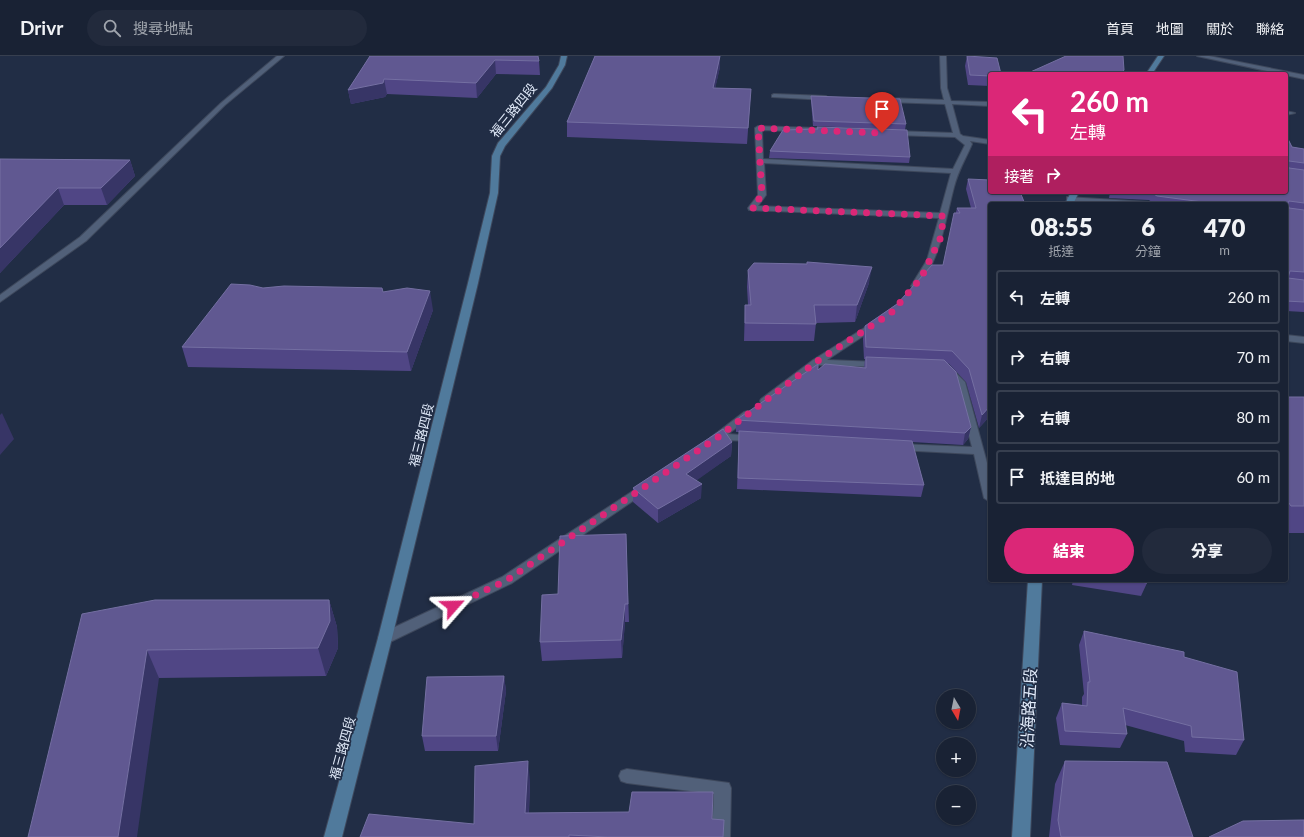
<!DOCTYPE html>
<html lang="zh-TW">
<head>
<meta charset="utf-8">
<style>
	body { margin:0; font-family:Lato,"Noto Sans TC",sans-serif; background:#222a3c; color:#f1f3f6; height:100vh; display:flex; flex-direction:column; font-size:15px; white-space:nowrap }
	* { box-sizing:border-box; margin:0 }
	p { font-size:13px; color:#9fa4ac }
	.icon { flex:none; width:22px; height:22px; fill:none; stroke:currentColor; stroke-width:2; stroke-linecap:round; stroke-linejoin:round }
	.map { position:relative; flex:1; overflow:hidden }
	.side { position:absolute; left:988px; top:146px; width:300px; height:380px; display:flex; flex-direction:column; background:#192234; border-radius:4px; box-shadow:0 1px 3px #0004,0 0 0 1px #373f4f }
	.side>* { flex:none }
	.top-card { position:absolute; left:988px; top:16px; width:300px; height:122px; border-radius:4px; box-shadow:0 1px 3px #0004,0 0 0 1px #373f4f; background:#db2777; color:#fff; overflow:hidden }
	.needle { width:26px; rotate:170deg }
	.tools { position:absolute; left:936px; top:633px; display:grid; gap:8px }
	.tools a { display:grid; place-items:center; width:40px; height:40px; border-radius:50%; background:#192234; box-shadow:0 1px 3px #0004,0 0 0 1px #373f4f; font-size:20px }
	.pin { position:absolute; display:grid; place-items:center; width:34px; height:34px; color:#fff; margin:-41px -17px; border-radius:50% 50% 50% 0; rotate:-45deg; box-shadow:0 0 4px #0007 }
	.pin .icon { rotate:45deg }
	.me { position:absolute; width:44px; margin:-22px; rotate:65deg; stroke-linejoin:round; filter:drop-shadow(0 0 3px #0008) }
	.turn { display:flex; align-items:center; gap:14px; height:84px; padding:0 16px; font-size:18px }
	.turn .icon { width:52px; height:52px; stroke-width:2.5 }
	.turn b { display:block; font-size:28px; line-height:34px }
	.then { display:flex; align-items:center; height:38px; padding:0 16px; background:#0003; gap:8px; font-size:15px }
	.eta { display:flex; justify-content:space-evenly; align-items:center; height:68px; text-align:center }
	.eta b { font-size:24px; font-weight:800; line-height:28px }
	.cta { display:flex; gap:8px; margin-top:auto; padding:8px 16px }
	.cta a { flex:1; height:46px; border-radius:24px; background:#db2777; color:#fff; font-size:16px; font-weight:800; line-height:46px; text-align:center }
	.cta a+a { background:#222a3c; color:#f1f3f6 }
	ul { padding:0; list-style:none }
	li { display:flex; align-items:center; gap:12px; height:54px; margin:0 8px 6px; padding:0 8px; border:2px solid #373f4f; border-radius:4px }
	li div { flex:1 }
	li b { display:block; font-size:15px }
	li em { font-style:normal }
	header { display:flex; align-items:center; gap:24px; box-sizing:border-box; height:56px; padding:0 20px; background:#192234; border-bottom:1px solid #373f4f }
	header strong { font-size:19px }
	nav { display:flex; gap:22px; margin-inline-start:auto; font-size:14px }
	.search { width:280px; height:36px; background:#222a3c; display:flex; align-items:center; gap:10px; box-sizing:border-box; padding:0 14px; border-radius:22px; color:#9fa4ac; font-size:15px }
	.map>svg:first-child { display:block }
	.lines { fill:none; stroke-linecap:round; stroke-linejoin:round }
	.lane-casing { stroke:#3e485c; stroke-width:2 }
	.street-casing { stroke:#3e485c; stroke-width:2 }
	.secondary-casing { stroke:#3e485c; stroke-width:2 }
	.lane { fill:#516079; fill-rule:evenodd }
	.street { fill:#516079; fill-rule:evenodd }
	.secondary { fill:#507a9c; fill-rule:evenodd }
	.wall { fill:#504685 }
	.shaded-wall { fill:#373566 }
	.building { fill:#605891; stroke:#746fa2 }
	.route { stroke:#db2777; stroke-width:7; stroke-dasharray:0 12.6 }
	.labels { text-anchor:middle; dominant-baseline:central; stroke-width:3.5; stroke-linejoin:round; paint-order:stroke }
	.street-label { font-size:13px; fill:#e2ebfa; stroke:#212d45 }
	.near-street-label { font-size:16px; fill:#e2ebfa; stroke:#212d45 }
</style>
</head>
<body>
<header>
<strong>Drivr</strong>
<div class="search"><svg class="icon" aria-label="search" viewBox="0 0 24 24"><circle cx="10" cy="10" r="6"/><path d="M15 15l6 6"/></svg>搜尋地點</div>
<nav><a>首頁</a><a>地圖</a><a>關於</a><a>聯絡</a></nav>
</header>
<div class="map">
<svg width="1304" height="781" viewBox="0 0 1304 781">
	<rect width="100%" height="100%" fill="#212d45"/>
	<g class="lines">
		<g class="lane-casing">
			<path id="lane" d="M277,0h7l-59,49 -139,136 -86,61v-7l80,-58 141,-134z
				M940,0h6l1,32 4,13 39,1v4l-38,-2 8,30 3,2 27,4v4l-20,-3 2,3c-6,14 -14,27 -18,43 -10,38 -12,67 -36,101l-3,1 -4,-3 16,-26 12,-42 -190,-8 -1,-2 10,-13 -3,-67 3,-2 59,2 3,2 -3,2 -55,-2 1,29 190,10 12,-24 -10,-8 -61,-2 -3,-2 3,-2 59,2 -8,-29 -58,-2 -3,-2 3,-2 57,2 -3,-12zM764,107l187,10 -11,40 -182,-7 8,-11z
				M1197,0h12l95,19v4z
				M774,38l52,2 3,2 -3,2 -54,-3v-2z
				M1286,55l9,2 -9,2z
				M1067,141l82,5 4,2 -83,-3h-3z
				M877,264l3,1v4l-53,35 52,2 5,3 -1,2 -65,-2 -49,38h-8l-1,-2 1,-2 52,-39z
				M947,311l4,1 14,14 25,92v28l-6,-4 -10,-44 -76,-4 -6,-3 6,-3 74,3 -17,-64 -13,-13z
				M748,355l5,3 -1,2 -24,18 25,2 5,3 -1,2 -37,-1 -6,3 -4,-1 -1,-2 1,-2 34,-26z
				M645,427l4,1 2,3 -2,3 -137,93 -122,59 -5,1 -5,-1 -2,-4 2,-4 122,-57z"/>
		</g>
		<g class="street-casing">
			<path id="street" d="M1286,279l18,2v6l-18,-2z
				M627,713l102,14 2,5 -1,49h-18l2,-43 -87,-11 -6,-2 -2,-5 2,-5z"/>
		</g>
		<g class="secondary-casing">
			<path id="secondary" d="M561,0h6l-2,9 -13,23 -47,58 -5,10 -2,37 -20,90 -86,355 -50,199h-18l54,-199 90,-355 22,-90 2,-37 6,-13 48,-56 13,-22z
				M1158,0h6l-12,18h-6z
				M1071,136h8l-6,12h-8z
				M1028,524h14l-12,257h-18z"/>
		</g>
		<use href="#lane" class="lane"/>
		<use href="#street" class="street"/>
		<use href="#secondary" class="secondary"/>
	</g>
	<path class="wall" d="M370,0l169,5 1,14 -44,-1 -19,24 -90,-4 -2,3 -34,7 -3,-14z
		M595,0h125v11l-5,21 36,1 -4,55 -180,-7v-15z
		M967,0l23,18v12l-22,-1 -3,-19z
		M811,40l95,28 -1,6 -92,-4 -2,-25z
		M817,71l93,30 -1,6 -140,-5 1,-7 47,-21z
		M1286,79l6,12 12,2v163l-18,-1v-107h-132l-5,-4 -40,-2 1,-6h176z
		M988,98h2v10l-3,-3z
		M0,103l130,1 5,16 -28,29h-43l-64,68z
		M968,123l22,25v212l-11,12 -13,-46 -17,-18 -2,-1 24,64 -3,12 -5,6 -51,-3 12,43 -3,12 -184,-8 2,-57h-3v-12l82,-50 46,-2 1,-9h-1l-1,-20 2,-13 32,-22 46,-39 14,-57h14l-5,-19z
		M1034,136h12l-2,2z
		M748,214l121,13 -14,39 -39,1 -2,18h-70l1,-36h3l-1,-18z
		M263,232l120,4 50,18 -22,61 -223,-4 -6,-20z
		M1286,341h18v136h-18z
		M732,386l-1,14 -35,24 5,18 -43,25 -25,-21v-14z
		M626,478l3,88h-4l-3,36 -80,3 -2,-19 18,-48z
		M1073,524h73l1,3 -6,13 -69,-11z
		M155,544h174l8,27 1,21 -12,28 -167,2 -131,159z
		M1084,575l160,109 -8,15 -51,-3 -1,-11 -59,-16 2,9 -7,14 -60,-3 -4,-27 6,-15 20,2v-8l2,-3 -5,-49z
		M504,620l2,15 -8,60h-73l-3,-15z
		M1065,705l128,76h-144l6,-53z
		M530,724l-1,33 183,6 11,18h-363l114,-13z"/>
	<path class="shaded-wall" d="M720,0v11l-8,36 1,-15z
		M495,4l1,14 -19,24 -1,-15z
		M384,23l3,15 -2,3 -34,7 -3,-14z
		M130,104l5,16 -28,29 -6,-17z
		M58,132l6,17 -64,68v-25z
		M872,211l-3,16 -14,39 2,-17z
		M430,235l3,19 -22,61 -4,-19z
		M990,350v10l-11,12 3,-13z
		M2,357l12,26 -14,16v-40z
		M971,371l-3,12 -5,6 2,-12z
		M732,386l-1,14 -45,32v-14z
		M702,428l-1,14 -43,25v-14z
		M329,544l8,27 1,21 -12,28 -8,-28z
		M625,548v18l-3,36 -1,-18z
		M147,594l12,28 -22,159h-19z
		M504,620l2,15 -8,60 -2,-15z
		M528,705l2,19 -2,51 -3,-18z"/>
	<path class="building" d="M370,0h168l1,5 -44,-1 -19,23 -92,-4 -1,4 -35,7z
		M595,0h125l-7,32 38,1 -3,39 -181,-6z
		M967,0l30,2 4,16h-11v2l-20,-1z
		M1066,0h57l1,14 -3,4h-95z
		M811,40l89,3 6,25 -92,-3z
		M817,71l90,3 3,27 -140,-6 13,-21 35,-1z
		M1286,79l6,12 12,2v14l-15,-2 -2,1 2,6 15,2v33l-15,-2 -1,2 1,5 15,2v62l-14,-1 -2,7 16,2v22l-18,-1v-97h-68l-61,-8 -5,-3 -9,-1h143z
		M0,103l130,1 -29,28h-43l-58,60z
		M968,123l22,1v12h30l5,12h-35v202l-8,9 -13,-46 -17,-18 -86,-4 -1,-21 32,-22 35,-39h11l11,-52h6l-3,-5h19z
		M807,206l65,5 -15,38h-43l2,19 -71,-1v-18h6l-3,-35 6,-7 53,1z
		M231,228l19,1 13,3 21,-2 98,2 1,4 24,-4 23,3 -23,61 -225,-5z
		M866,301l78,3 12,12 15,55 -6,6 -229,-13 82,-56v6l7,-6 41,4z
		M1286,341h18v109h-13l-5,-7z
		M723,373l9,13 -46,32 16,10 -44,25 -25,-21z
		M739,375l173,10 12,44 -186,-7z
		M626,478l2,70h-3l-4,36 -81,2 2,-47 16,-1 2,-58z
		M1127,524h19l1,3z
		M155,544h174l1,21 -12,27 -171,2 -29,187h-90l54,-223z
		M1084,575l100,21v5l53,15 7,68 -52,-3 -1,-11 -68,-18 4,26 -62,-3 -3,-28 25,3 1,-24h2z
		M504,620l-8,60h-74l5,-59z
		M528,705l-3,52 104,-1 3,-20h81l-1,27 12,1 -1,17h-115l-39,-2v2h-209l9,-23 105,10 1,-58z
		M1065,705l102,1 26,75h-132l-3,-17z
		M1304,764v17h-95l34,-16z"/>
	<g class="lines">
		<path class="route" d="M453,550l54,-26 211,-143 98,-75 75,-49 30,-35 19,-39 4,-23 -192,-8 10,-13 -4,-67 124,5"/>
	</g>
	<g class="labels">
		<g class="street-label">
			<text transform="translate(513 54) rotate(-51)">福三路四段</text>
			<text transform="translate(421 379) rotate(-76)">福三路四段</text>
			<text transform="translate(342 692) rotate(-75)">福三路四段</text>
		</g>
		<g class="near-street-label">
			<text transform="translate(1028 652) rotate(-87)">沿海路五段</text>
		</g>
	</g>
</svg>
<div class="tools">
<a><svg class="needle" viewBox="-14 -14 28 28"><path d="M0-13l5 13h-10z" fill="#e53935"/><path d="M0 13l5-13h-10z" fill="#9fa4ac"/></svg></a>
<a>+</a>
<a>−</a>
</div>
<div class="pin" style="left:882px;top:77px;background:#d93025"><svg class="icon" aria-label="arrive" viewBox="0 0 24 24"><path d="M6 21V4h12l-3 4 3 4H6"/></svg></div>
<svg class="me" style="left:453px;top:550px" viewBox="-20 -20 40 40"><path d="M0-17L14 15 0 8-14 15z" fill="#db2777" stroke="#fff" stroke-width="4"/></svg>
<div class="top-card">
<div class="turn"><svg class="icon" aria-label="left" viewBox="0 0 24 24"><path d="M17 20v-9H6M10 6l-5 5 5 5"/></svg><div><b>260 m</b>左轉</div></div>
<div class="then">接著<svg class="icon" aria-label="right" viewBox="0 0 24 24"><path d="M7 20v-9h11M14 6l5 5-5 5"/></svg></div>
</div>
<section class="side">
<div class="eta">
<div><b>08:55</b><p>抵達</p></div>
<div><b>6</b><p>分鐘</p></div>
<div><b>470</b><p>m</p></div>
</div>
<ul>
<li><svg class="icon" aria-label="left" viewBox="0 0 24 24"><path d="M17 20v-9H6M10 6l-5 5 5 5"/></svg><div><b>左轉</b></div><em>260 m</em></li>
<li><svg class="icon" aria-label="right" viewBox="0 0 24 24"><path d="M7 20v-9h11M14 6l5 5-5 5"/></svg><div><b>右轉</b></div><em>70 m</em></li>
<li><svg class="icon" aria-label="right" viewBox="0 0 24 24"><path d="M7 20v-9h11M14 6l5 5-5 5"/></svg><div><b>右轉</b></div><em>80 m</em></li>
<li><svg class="icon" aria-label="arrive" viewBox="0 0 24 24"><path d="M6 21V4h12l-3 4 3 4H6"/></svg><div><b>抵達目的地</b></div><em>60 m</em></li>
</ul>
<div class="cta"><a>結束</a><a>分享</a></div>
</section>
</div>
</body>
</html>
